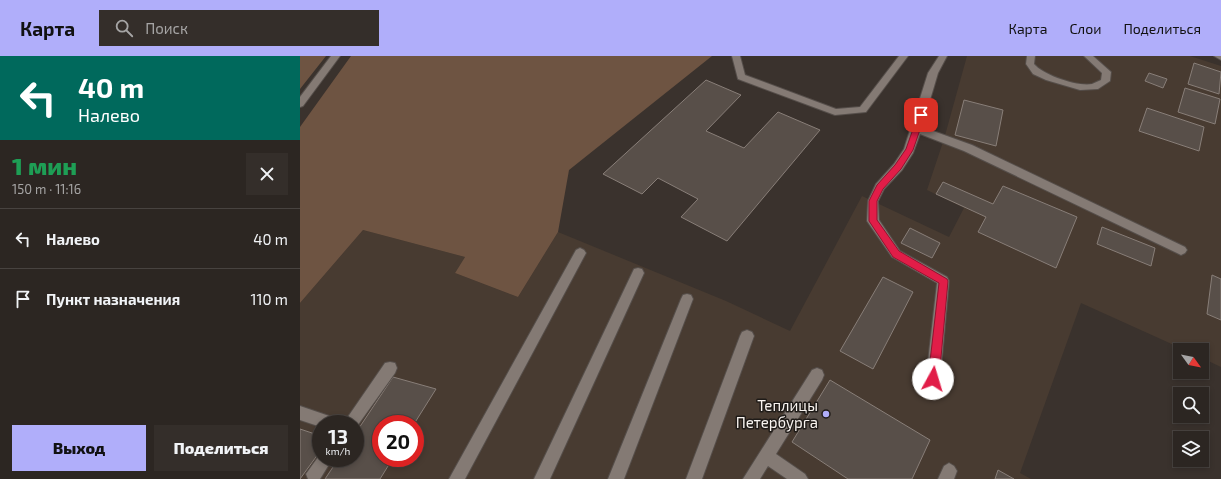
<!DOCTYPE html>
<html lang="ru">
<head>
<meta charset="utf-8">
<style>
	body { margin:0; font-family:"Exo 2",sans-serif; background:#342e2a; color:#f1f3f6; height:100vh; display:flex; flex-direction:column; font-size:15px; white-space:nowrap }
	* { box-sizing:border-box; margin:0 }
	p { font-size:13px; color:#a6a5a5 }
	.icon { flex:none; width:22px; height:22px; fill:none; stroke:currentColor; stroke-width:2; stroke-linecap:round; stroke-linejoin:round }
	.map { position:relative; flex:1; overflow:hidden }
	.panel { display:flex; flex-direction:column; background:#2c2622; width:300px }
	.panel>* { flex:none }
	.top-card { background:#00695c; color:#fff; overflow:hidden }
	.needle { width:26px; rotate:123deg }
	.tools { position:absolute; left:873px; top:287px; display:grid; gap:8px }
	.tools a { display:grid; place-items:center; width:36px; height:36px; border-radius:0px; background:#2c2622; box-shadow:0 2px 6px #0003,0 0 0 1px #484340; font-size:20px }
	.speed { position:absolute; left:12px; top:359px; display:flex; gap:8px; font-size:20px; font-weight:700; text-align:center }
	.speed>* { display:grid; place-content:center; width:52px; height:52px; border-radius:50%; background:#2c2622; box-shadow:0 2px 6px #0003,0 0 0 1px #484340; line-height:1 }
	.speed small { font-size:10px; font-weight:400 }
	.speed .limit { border:6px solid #d22; background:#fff; color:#111 }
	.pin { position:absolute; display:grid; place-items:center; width:34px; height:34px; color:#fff; margin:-17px; border-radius:8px; box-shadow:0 2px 6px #0006 }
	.me { position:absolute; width:44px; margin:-22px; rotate:6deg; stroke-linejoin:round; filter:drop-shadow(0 0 3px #0008) }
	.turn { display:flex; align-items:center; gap:14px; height:84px; padding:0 12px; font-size:18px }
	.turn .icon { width:52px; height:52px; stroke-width:2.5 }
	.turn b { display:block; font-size:28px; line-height:34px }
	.round { display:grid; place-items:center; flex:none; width:42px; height:42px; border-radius:0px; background:#342e2a }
	.overview { display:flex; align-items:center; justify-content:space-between; height:68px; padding:0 12px }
	h1 { font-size:24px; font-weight:800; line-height:30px; color:#1e9e55 }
	.primary-button { display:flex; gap:8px; margin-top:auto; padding:8px 12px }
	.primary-button a { flex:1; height:46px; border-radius:0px; background:#b0aefa; color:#111; font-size:16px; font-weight:800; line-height:46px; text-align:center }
	.primary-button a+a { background:#342e2a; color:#f1f3f6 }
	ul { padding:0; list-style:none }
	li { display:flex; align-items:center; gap:12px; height:60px; padding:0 12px; border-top:1px solid #484340 }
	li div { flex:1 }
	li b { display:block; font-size:15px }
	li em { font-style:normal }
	header { display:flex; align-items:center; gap:24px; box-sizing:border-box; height:56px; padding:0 20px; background:#b0aefa; color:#111 }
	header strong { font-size:19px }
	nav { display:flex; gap:22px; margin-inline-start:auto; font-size:14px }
	.search { width:280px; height:36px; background:#342e2a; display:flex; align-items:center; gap:10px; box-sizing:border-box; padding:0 14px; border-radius:0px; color:#a6a5a5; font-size:15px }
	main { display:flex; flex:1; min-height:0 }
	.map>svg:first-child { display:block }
	.built { fill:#483b31; fill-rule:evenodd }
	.green { fill:#6e5442 }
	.building { fill:#584f49; stroke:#887e78 }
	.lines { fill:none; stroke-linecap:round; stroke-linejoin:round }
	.minor-casing { stroke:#554e4a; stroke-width:2 }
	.minor { fill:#847a74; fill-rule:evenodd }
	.route { fill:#e11d48; stroke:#92132f }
	.poi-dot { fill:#b0aefa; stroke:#1f1b18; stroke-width:1.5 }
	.labels { text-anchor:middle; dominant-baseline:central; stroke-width:3; stroke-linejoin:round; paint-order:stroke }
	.poi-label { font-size:15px; fill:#f9f4f0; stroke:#1f1b18; text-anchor:end }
</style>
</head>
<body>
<header>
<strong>Карта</strong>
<div class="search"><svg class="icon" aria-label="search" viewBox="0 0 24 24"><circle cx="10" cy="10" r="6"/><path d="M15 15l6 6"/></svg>Поиск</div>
<nav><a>Карта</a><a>Слои</a><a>Поделиться</a></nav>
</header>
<main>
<section class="panel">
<div class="top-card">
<div class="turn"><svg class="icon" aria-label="left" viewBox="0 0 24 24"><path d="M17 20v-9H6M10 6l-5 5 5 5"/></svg><div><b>40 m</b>Налево</div></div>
</div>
<div class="overview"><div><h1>1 мин</h1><p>150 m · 11:16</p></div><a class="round"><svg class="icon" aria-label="close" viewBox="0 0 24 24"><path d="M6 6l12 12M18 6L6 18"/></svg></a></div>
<ul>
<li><svg class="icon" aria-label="left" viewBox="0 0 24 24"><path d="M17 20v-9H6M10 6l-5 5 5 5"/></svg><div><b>Налево</b></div><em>40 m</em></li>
<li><svg class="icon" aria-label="arrive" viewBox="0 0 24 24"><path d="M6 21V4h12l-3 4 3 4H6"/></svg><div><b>Пункт назначения</b></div><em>110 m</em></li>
</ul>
<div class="primary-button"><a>Выход</a><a>Поделиться</a></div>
</section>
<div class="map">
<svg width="921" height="423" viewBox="0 0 921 423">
	<rect width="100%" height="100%" fill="#3a322d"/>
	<path class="built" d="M667,0h223l31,10v301l-19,-9v-8h-17l-104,-47 -61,170 11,6h-731v-176l63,-73 102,27 -10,16 63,24 40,-65 168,69 64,30 72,-135 87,41 15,-29 -37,-18 17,-51zM21,368h34v34h-34zM81,368h34v34h-34z"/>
	<path class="green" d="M0,0h26l-26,33z
		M51,0h361l-143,114 -11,62 -40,65 -63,-24 10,-16 -102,-27 -63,73v-176z"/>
	<path class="building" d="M894,7l27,9 -2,22 -31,-10z
		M849,17l18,6 -4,9 -18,-7z
		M406,24l35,15 -35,36 38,17 34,-36 42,18 -93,111 -46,-24 17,-18 -40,-21 -16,16 -39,-20z
		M885,32l35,11 -5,25 -37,-12z
		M664,44l39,10 -7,36 -41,-11z
		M847,52l57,19 -5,24 -60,-20z
		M643,126l50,22 10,-18 74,31 -21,51 -78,-36 8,-15 -50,-23z
		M802,171l53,21 -4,18 -54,-22z
		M610,172l30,15 -8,15 -31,-15z
		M912,219l9,4v41l-14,-6z
		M583,221l30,15 -40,77 -33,-18z
		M93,321l43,12 -22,35h-33v34h12l-13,21h-55l14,-21h16v-24z
		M530,324l100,60 -18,39h-64l-56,-37z
		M0,373l21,7v14l-21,29z
		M698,414l16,9h-19z"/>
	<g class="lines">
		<g class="minor-casing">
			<path id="minor" d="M31,0h9l-37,50 -3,1v-10z
				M432,0h8l5,19 91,34 24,-2 39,-51h9l-42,56 -31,3 -97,-36z
				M639,0h8l-9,17 -16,54 50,18 213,102 2,3 -2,3 -4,2 -4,-2 -213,-102 -44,-17 -7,19 -11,17 -18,19 -6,12 1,19 21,31 47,26 2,4 -9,98 -2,5 -5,2 -5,-2 -2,-5 11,-96 -45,-26 -25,-36 1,-20 8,-17 18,-20 10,-15 24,-76z
				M727,0h8l-1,8c9,11 44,23 58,20 3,-1 6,-3 9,-4l1,-7 -18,-17h9l18,16 -1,9 -12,8 -18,1 -34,-10 -13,-6 -7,-10z
				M914,0h7v4z
				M280,192l4,2 2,3 -121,226h-16l127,-229z
				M338,212l4,1 2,4 -94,206h-16l100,-210z
				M387,238l4,1 2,4 -69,180h-16l73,-180 2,-4z
				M447,274l5,2 2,4 -52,143h-16l54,-143 2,-4z
				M90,306l5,1 2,5 -2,5 -40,56v-5h-12l42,-61z
				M517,312l5,2 2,5 -2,5 -46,74 29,20 3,5h-21l-19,-13 -8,13h-17l69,-109z
				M0,350l38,13 2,5h-19v3l-21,-7z
				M21,397v5h12l-13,21h-12l-2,-5z
				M649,407l5,3 3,5 -3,8h-16l6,-13z"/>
		</g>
		<use href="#minor" class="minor"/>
	</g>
	<path class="route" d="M621,56l4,3 -12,35 -12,19 -18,20 -6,12v19l22,31 48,28 1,2 -9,98 -2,4 -4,1 -3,-1 -2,-4 11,-96 -46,-26 -24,-36v-20l8,-16 18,-20 11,-16 12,-34z"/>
	<circle class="poi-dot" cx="526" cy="358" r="4"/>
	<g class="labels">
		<g class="poi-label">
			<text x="518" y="349">Теплицы<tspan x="518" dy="17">Петербурга</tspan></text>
		</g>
	</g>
</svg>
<div class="tools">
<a><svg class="needle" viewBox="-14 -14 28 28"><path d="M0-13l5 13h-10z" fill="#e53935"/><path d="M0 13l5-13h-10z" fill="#a6a5a5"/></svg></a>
<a><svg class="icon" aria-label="search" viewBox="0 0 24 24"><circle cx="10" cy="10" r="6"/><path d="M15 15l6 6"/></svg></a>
<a><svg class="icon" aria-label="layers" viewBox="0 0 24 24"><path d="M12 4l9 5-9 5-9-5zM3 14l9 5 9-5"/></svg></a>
</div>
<div class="speed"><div>13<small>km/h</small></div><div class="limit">20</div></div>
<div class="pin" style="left:621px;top:59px;background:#d93025"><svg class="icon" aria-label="arrive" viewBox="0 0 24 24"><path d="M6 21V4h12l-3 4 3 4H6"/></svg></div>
<svg class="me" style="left:633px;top:323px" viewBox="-20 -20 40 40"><circle r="19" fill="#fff"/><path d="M0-13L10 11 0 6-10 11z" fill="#e11d48"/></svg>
</div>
</main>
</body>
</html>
